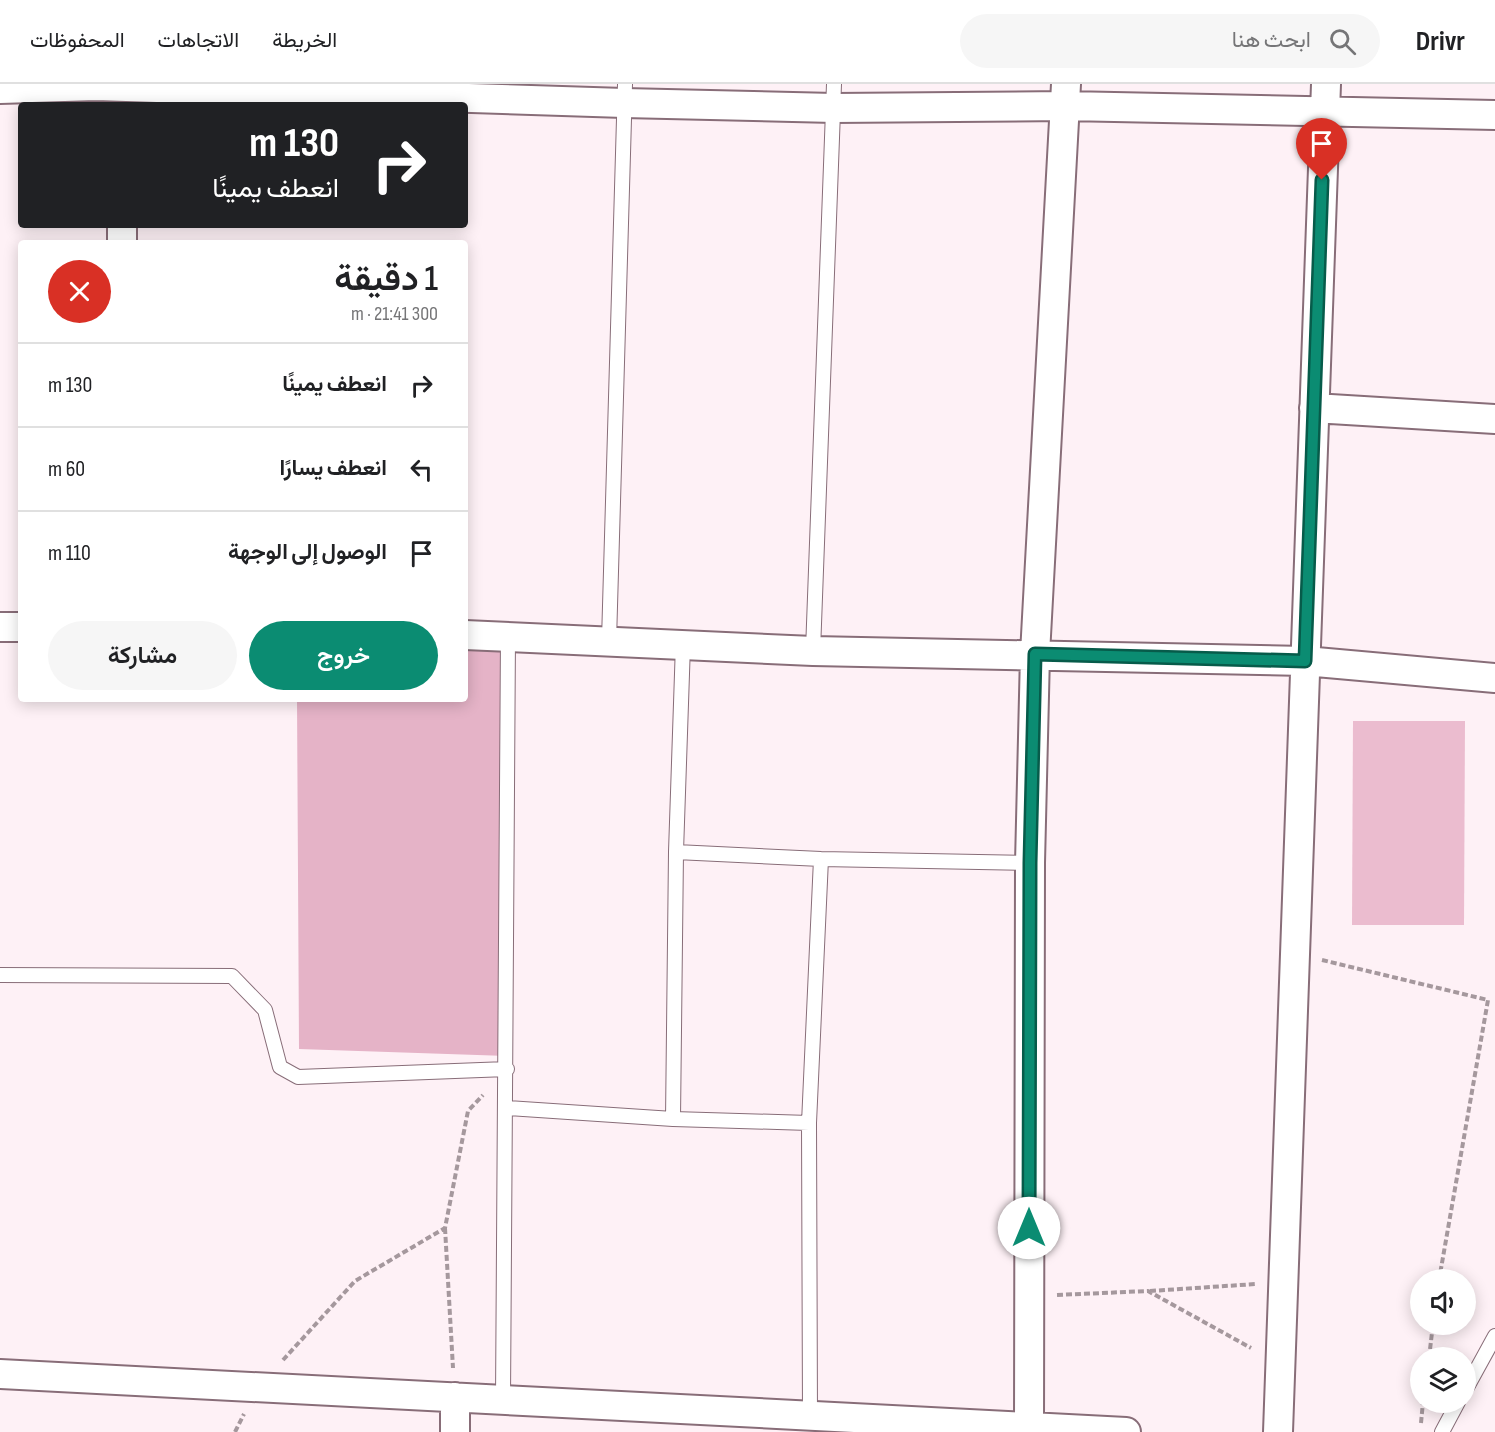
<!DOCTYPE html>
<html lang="ar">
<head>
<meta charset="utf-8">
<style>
	body { margin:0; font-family:"Sofia Sans Condensed",Vazirmatn,sans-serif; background:#f6f6f6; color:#202124; direction:rtl; height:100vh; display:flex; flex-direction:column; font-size:22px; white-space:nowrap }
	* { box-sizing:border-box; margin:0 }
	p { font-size:20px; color:#757577 }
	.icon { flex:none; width:33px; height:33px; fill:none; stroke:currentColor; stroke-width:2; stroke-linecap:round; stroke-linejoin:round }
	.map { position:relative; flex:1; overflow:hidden; direction:ltr }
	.sheet { position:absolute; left:18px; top:156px; width:450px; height:462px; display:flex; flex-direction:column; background:#fff; border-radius:6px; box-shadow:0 3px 15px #0003; direction:rtl }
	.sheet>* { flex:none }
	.guide { position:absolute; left:18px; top:18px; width:450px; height:126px; border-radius:6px; box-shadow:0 3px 15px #0003; direction:rtl; background:#202124; color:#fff; overflow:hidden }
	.tools { position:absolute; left:1410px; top:1185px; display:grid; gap:12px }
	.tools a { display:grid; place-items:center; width:66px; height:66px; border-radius:50%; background:#fff; box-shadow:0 3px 15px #0003; font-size:30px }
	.pin { position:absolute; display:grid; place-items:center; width:51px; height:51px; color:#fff; margin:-62px -26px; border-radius:50% 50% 50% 0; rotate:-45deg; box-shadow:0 0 6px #0007 }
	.pin .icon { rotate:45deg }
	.me { position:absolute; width:66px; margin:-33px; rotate:0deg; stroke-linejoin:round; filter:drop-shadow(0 0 4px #0008) }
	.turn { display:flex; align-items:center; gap:21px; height:126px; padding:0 30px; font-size:27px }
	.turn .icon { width:78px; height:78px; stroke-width:2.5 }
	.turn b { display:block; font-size:42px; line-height:51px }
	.round { display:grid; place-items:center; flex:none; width:63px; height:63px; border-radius:32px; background:#f6f6f6 }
	.overview { display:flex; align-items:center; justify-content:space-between; height:102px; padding:0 30px }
	h1 { font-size:36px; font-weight:600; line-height:45px }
	.cta { display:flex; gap:12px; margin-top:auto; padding:12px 30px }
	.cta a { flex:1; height:69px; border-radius:36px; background:#0b8c72; color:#fff; font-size:24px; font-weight:600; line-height:69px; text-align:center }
	.cta a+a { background:#f6f6f6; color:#202124 }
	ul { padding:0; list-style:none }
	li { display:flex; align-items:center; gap:18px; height:84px; padding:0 30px; border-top:2px solid #e0e0e0 }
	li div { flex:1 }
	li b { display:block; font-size:22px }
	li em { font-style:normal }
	header { display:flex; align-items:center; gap:36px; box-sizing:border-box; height:84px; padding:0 30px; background:#fff; border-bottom:2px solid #e0e0e0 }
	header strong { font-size:28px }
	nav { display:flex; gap:33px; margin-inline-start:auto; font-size:21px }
	.search { width:420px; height:54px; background:#f6f6f6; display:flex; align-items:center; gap:15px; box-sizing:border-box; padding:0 21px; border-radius:33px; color:#757577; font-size:22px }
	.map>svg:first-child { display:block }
	.green { fill:#ebbccf }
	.forest { fill:#e5b3c7 }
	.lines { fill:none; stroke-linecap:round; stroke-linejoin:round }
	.lane-casing { stroke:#886d78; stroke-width:16 }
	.street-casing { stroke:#886d78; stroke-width:32 }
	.path { stroke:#a5989d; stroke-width:4; stroke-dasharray:6 3; stroke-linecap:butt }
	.lane { stroke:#fff; stroke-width:14 }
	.street { stroke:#fff; stroke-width:28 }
	.route-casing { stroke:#075b4a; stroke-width:15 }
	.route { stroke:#0b8c72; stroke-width:10 }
</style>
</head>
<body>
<header>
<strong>Drivr</strong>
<div class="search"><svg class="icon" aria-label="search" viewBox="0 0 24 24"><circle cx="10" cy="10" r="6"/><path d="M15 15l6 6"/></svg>ابحث هنا</div>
<nav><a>الخريطة</a><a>الاتجاهات</a><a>المحفوظات</a></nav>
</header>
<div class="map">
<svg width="1495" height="1348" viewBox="0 0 1495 1348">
	<rect width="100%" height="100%" fill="#fef1f6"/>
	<path class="green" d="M1353,637h112l-1,204h-112z"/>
	<path class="forest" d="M465,551l43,1 -1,420 -208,-7 -2,-350h168z"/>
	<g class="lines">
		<g class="lane-casing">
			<path id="lane" d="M609,557l16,-557
				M813,567l21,-567
				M676,768l145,7 209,4
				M0,891l232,1 33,34 15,57 18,10 209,-8
				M507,1024l166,11 136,4
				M673,1035l3,-267 7,-208
				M1466,1305l29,-53
				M503,1315l5,-763
				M810,1332l-1,-293 12,-264
				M1442,1348l16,-30"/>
		</g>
		<g class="street-casing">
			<path id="street" d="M0,5l96,-3 528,17 210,5 232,-2 429,9
				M122,159v-18
				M1314,324l181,11
				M0,543h21
				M465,551l348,16 492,10 190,17
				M0,1290l1126,58
				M1029,1343l1,-564 5,-209 31,-570
				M455,1348v-35
				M1278,1348l48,-1348"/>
		</g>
		<path class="path" d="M1322,876l166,40 -49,280
			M445,1144l8,140
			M1150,1207l106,-7
			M1057,1211l91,-4 103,57
			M1429,1274l4,-34
			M283,1276l72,-79 90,-53 23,-117 15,-16
			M1421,1339l2,-21
			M235,1348l9,-18"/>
		<use href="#lane" class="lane"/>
		<use href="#street" class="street"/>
	</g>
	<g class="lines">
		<g class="route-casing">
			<path id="route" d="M1029,1144l1,-365 5,-209 270,7 17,-481"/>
		</g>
		<use href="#route" class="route"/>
	</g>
</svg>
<div class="tools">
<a><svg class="icon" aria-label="sound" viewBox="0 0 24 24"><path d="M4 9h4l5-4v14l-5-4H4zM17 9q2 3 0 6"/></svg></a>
<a><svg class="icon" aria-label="layers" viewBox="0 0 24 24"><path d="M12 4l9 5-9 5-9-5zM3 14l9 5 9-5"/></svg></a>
</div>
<div class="pin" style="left:1322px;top:96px;background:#d93025"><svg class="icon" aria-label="arrive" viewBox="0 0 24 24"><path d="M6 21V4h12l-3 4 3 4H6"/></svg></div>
<svg class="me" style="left:1029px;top:1144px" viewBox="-20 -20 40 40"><circle r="19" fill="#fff"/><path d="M0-13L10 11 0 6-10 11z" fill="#0b8c72"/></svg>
<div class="guide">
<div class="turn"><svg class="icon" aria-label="right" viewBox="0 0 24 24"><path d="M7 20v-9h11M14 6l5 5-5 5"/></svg><div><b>130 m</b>انعطف يمينًا</div></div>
</div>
<section class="sheet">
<div class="overview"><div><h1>1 دقيقة</h1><p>300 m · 21:41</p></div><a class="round" style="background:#d93025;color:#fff"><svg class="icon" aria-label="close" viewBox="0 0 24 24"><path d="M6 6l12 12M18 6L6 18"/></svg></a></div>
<ul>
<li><svg class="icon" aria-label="right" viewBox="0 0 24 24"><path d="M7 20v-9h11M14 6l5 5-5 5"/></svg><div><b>انعطف يمينًا</b></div><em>130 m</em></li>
<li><svg class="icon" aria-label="left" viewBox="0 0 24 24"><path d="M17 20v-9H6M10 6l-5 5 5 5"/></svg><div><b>انعطف يسارًا</b></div><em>60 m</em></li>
<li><svg class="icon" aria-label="arrive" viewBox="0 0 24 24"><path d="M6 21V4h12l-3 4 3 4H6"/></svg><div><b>الوصول إلى الوجهة</b></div><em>110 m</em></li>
</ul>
<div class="cta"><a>خروج</a><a>مشاركة</a></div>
</section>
</div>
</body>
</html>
